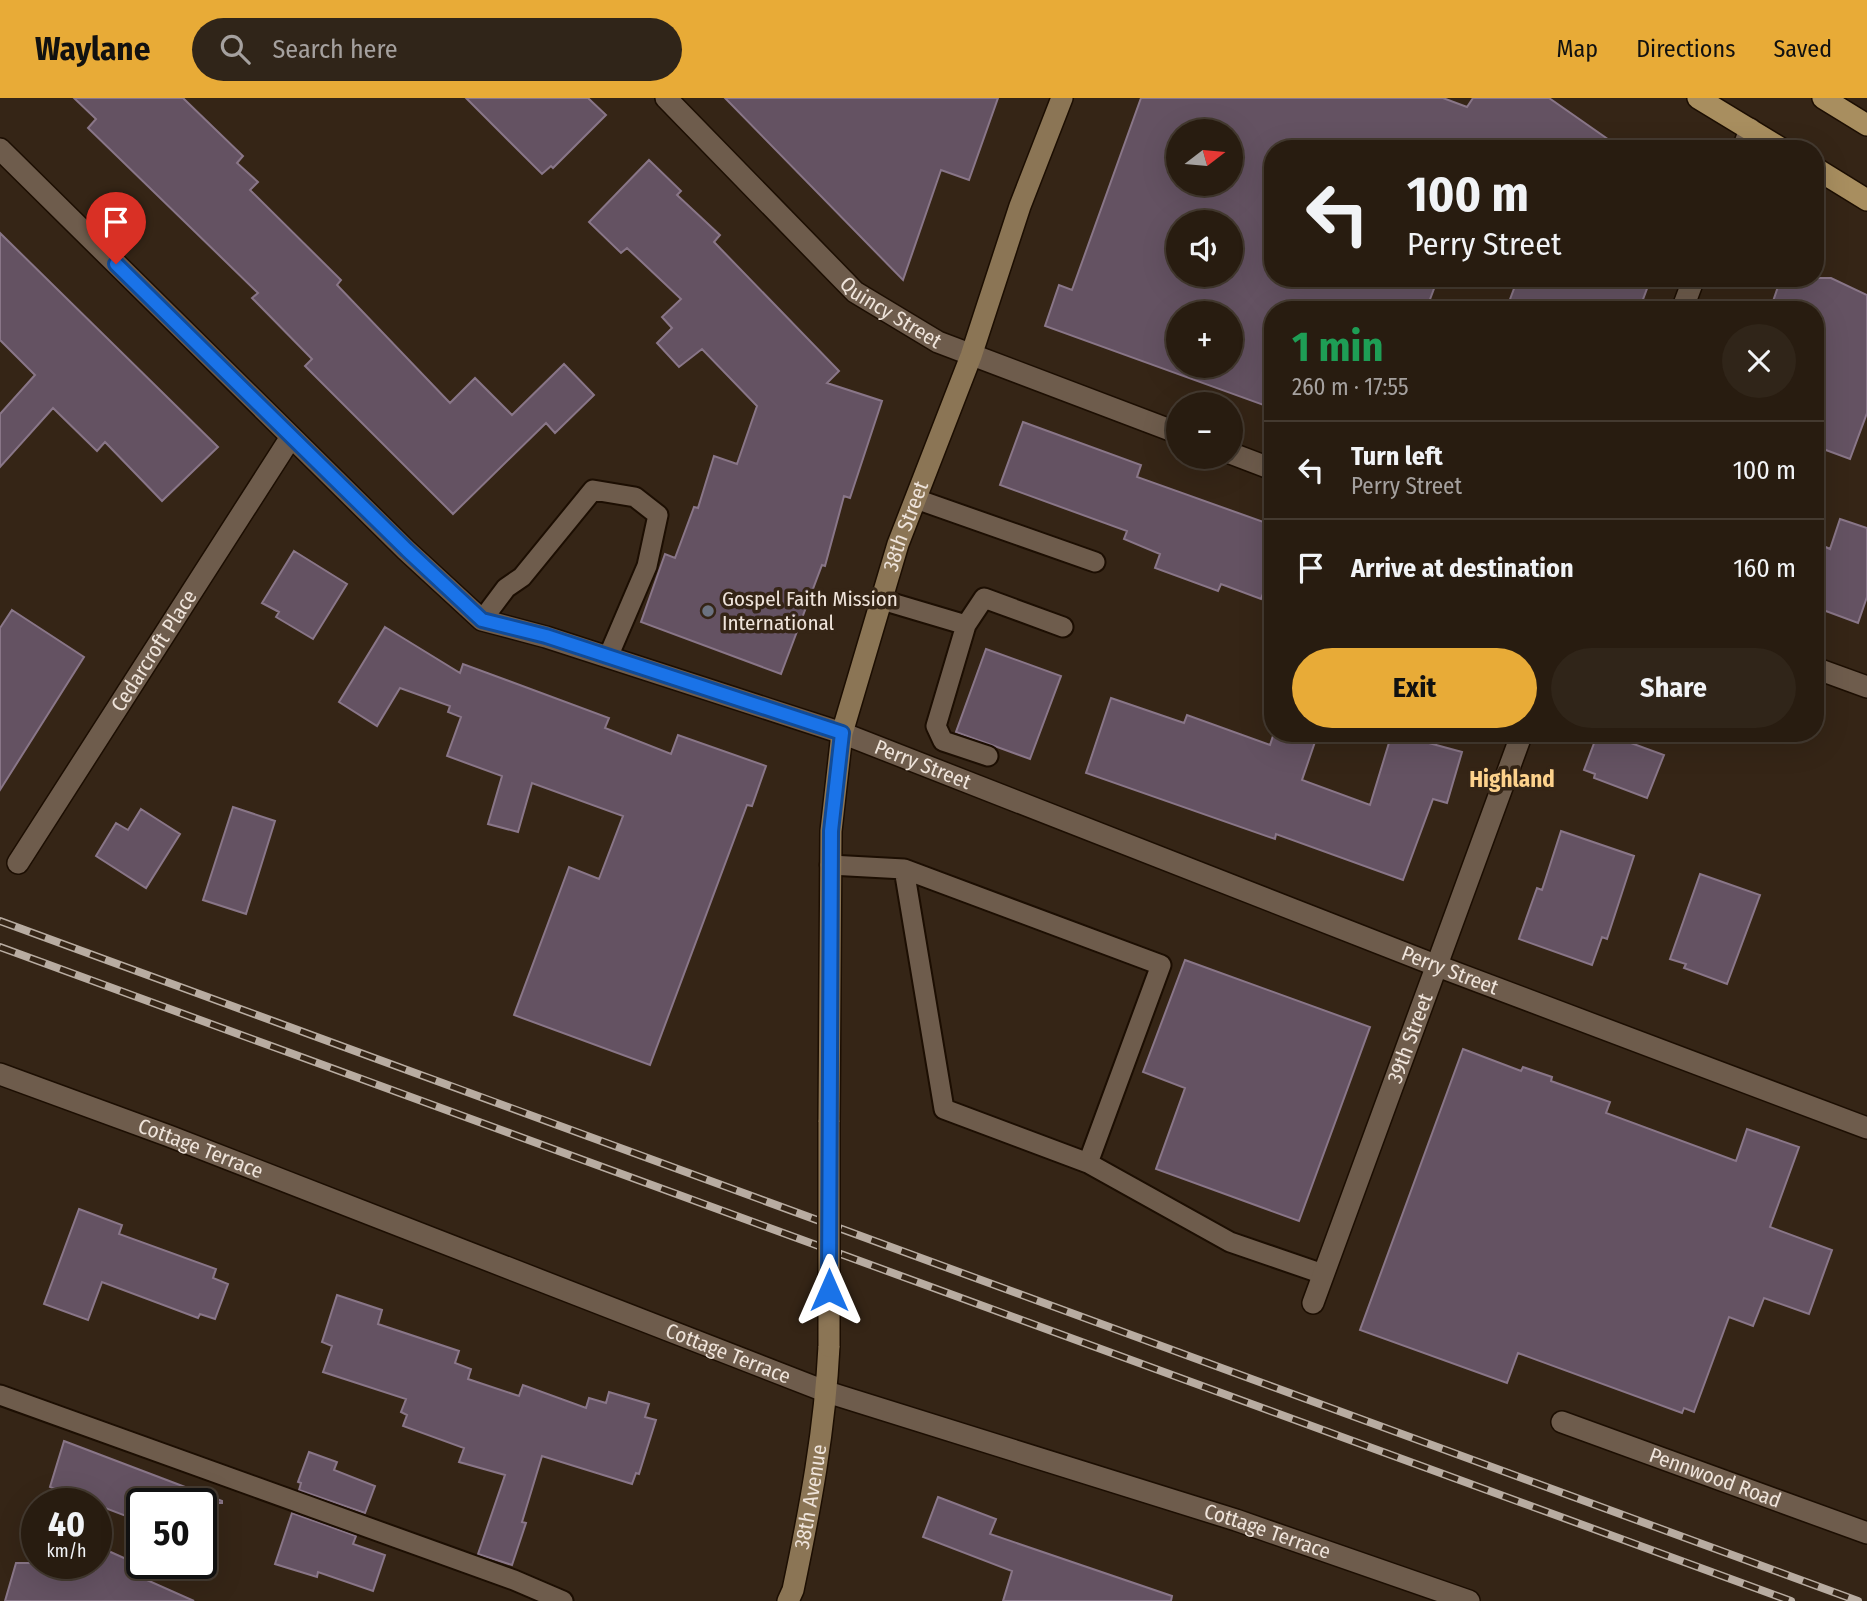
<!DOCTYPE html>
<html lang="en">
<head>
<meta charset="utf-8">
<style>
	body { margin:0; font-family:"Fira Sans Condensed",sans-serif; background:#302519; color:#f1f3f6; height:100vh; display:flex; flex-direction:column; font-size:26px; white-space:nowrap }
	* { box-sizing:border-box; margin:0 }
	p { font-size:23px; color:#a5a19f }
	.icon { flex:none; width:38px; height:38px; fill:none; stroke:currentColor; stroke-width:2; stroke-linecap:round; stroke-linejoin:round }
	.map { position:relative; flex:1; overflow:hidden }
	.panel { position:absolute; left:1264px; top:203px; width:560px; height:441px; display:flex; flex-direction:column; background:#281c10; border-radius:28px; box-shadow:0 7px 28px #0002,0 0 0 2px #443a30 }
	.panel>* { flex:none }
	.banner { position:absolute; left:1264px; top:42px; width:560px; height:147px; border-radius:28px; box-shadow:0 7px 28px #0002,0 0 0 2px #443a30; background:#281c10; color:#f1f3f6; overflow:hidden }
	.needle { width:46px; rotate:74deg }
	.tools { position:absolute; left:1166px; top:21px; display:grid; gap:14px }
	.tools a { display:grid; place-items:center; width:77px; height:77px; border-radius:50%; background:#281c10; box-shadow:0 7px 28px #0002,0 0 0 2px #443a30; font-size:35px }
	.speed { position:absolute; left:21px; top:1390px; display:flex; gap:14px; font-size:35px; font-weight:700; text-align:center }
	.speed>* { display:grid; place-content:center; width:91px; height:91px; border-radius:50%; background:#281c10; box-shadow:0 7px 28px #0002,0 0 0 2px #443a30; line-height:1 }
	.speed small { font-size:18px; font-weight:400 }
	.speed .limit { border:4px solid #111; border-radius:10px; background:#fff; color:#111 }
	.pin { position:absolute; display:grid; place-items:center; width:60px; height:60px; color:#fff; margin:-72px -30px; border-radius:50% 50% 50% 0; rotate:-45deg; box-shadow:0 0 7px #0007 }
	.pin .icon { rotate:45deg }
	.me { position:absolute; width:77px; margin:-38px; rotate:0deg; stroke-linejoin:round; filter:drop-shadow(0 0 5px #0008) }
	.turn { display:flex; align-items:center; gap:24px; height:147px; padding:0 28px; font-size:32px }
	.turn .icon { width:91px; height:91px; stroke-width:2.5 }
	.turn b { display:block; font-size:49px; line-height:60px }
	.round { display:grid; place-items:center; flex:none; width:74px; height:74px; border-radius:37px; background:#302519 }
	.summary { display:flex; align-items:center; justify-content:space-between; height:119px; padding:0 28px }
	h1 { font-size:42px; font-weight:700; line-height:52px; color:#1e9e55 }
	.cta { display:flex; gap:14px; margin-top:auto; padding:14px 28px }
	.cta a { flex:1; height:80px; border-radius:42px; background:#e8ab37; color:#111; font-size:28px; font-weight:700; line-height:80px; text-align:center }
	.cta a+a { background:#302519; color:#f1f3f6 }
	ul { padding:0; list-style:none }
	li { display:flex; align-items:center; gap:21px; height:98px; padding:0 28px; border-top:2px solid #443a30 }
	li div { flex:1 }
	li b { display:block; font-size:26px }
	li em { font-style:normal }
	header { display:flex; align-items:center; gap:42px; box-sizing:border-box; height:98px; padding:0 35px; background:#e8ab37; color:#111 }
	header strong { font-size:33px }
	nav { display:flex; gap:38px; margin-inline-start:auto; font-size:24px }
	.search { width:490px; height:63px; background:#302519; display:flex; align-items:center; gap:18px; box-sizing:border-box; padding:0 24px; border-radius:38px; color:#a5a19f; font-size:26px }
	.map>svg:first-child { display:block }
	.building { fill:#645262; stroke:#897688; stroke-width:2; fill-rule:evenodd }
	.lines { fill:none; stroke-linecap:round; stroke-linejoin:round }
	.lane-casing { stroke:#1c0e02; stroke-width:23 }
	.street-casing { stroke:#1c0e02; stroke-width:24 }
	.secondary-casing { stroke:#1c0e02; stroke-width:24 }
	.primary-casing { stroke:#1c0e02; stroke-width:24 }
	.lane { stroke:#6e5c4c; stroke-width:19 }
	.street { stroke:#6e5c4c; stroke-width:21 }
	.secondary { stroke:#8b7555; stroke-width:21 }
	.primary { stroke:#a88e5f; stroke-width:21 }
	.rail-casing { stroke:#b8aca1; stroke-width:8 }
	.rail { stroke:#352516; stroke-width:5; stroke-dasharray:16; stroke-linecap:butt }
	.secondary-bridge-casing { stroke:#1c0e02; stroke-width:24; stroke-linecap:butt }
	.secondary-bridge { stroke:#8b7555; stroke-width:21 }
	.route-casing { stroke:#114b97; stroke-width:18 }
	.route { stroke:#1a73e8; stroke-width:12 }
	.worship-dot { fill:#6b7280; stroke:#352516; stroke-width:2.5 }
	.labels { text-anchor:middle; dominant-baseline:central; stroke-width:7; stroke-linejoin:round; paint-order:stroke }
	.street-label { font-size:21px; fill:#efe4db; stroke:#352516 }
	.poi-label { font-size:21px; fill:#efe4db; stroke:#352516; text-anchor:start }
	.neighbourhood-label { font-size:23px; font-weight:bold; fill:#fdd28c; stroke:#352516 }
</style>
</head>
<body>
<header>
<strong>Waylane</strong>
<div class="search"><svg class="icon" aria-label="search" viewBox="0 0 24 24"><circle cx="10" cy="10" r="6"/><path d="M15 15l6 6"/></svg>Search here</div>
<nav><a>Map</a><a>Directions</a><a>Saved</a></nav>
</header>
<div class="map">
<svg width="1867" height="1503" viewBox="0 0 1867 1503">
	<rect width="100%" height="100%" fill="#352516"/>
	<path class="building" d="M74,0h109l60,58 -6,7 21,19 -8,8 91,90 -4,5 113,118 25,-25 37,37 52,-51 30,31 -39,38 -9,-10 -93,91 -148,-148 7,-7 -60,-61 6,-5 -170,-165 8,-9z
		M466,0h122l18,17 -53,53 -2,-2 -9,8z
		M725,0h273l-29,82 -28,-10 -38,110z
		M1141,0h302l24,9 6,-9h76l73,51h-350v129h166l-12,32h-154v98l-227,-82 14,-41 13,5zM1178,33h52v53h-52zM1178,124h52v53h-52zM1178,215h52v53h-52z
		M649,62l32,31 -4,4 43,40 -6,7 125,129 -12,12 55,18 -32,97 -6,-2 -19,70 -3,-1 -41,109 -140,-52 24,-68 10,4 19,-51 4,1 16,-52 23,8 20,-58 -55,-57 -23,18 -22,-24 15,-15 -10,-11 19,-18 -54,-51 -6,5 -32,-31z
		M0,135l218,214 -56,54 -57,-59 -8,9 -44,-43 -53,59v-53l35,-39 -35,-35z
		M1518,180h133l-12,32h-133z
		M1781,180h50l36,17v118l-17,46 -35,-13v-136h-45z
		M1023,324l118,43 -4,12 135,48v70l-8,-4 -3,8 -40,-15 -3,7 -63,-23 5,-14 -36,-15 3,-8 -127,-46z
		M1840,421l27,9v69l-9,26 -43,-16v-65l15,7z
		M294,453l53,33 -34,55 -37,-22 3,-5 -17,-9z
		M12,512l72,47 -84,133v-162z
		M385,529l75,46 3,-9 146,54 -4,10 66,26 7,-19 88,31 -14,40 -5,-1 -97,260 -136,-50 55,-148 30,12 24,-63 -91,-33 -14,49 -30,-8 14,-48 -55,-20 14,-39 -13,-5 2,-6 -50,-18 -23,38 -38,-24z
		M986,551l75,27 -31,83 -74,-27z
		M1111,600l73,25 3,-8 83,30 4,-12h44l-16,47 68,25 22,-72 70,19 -15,51 -14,-4 -30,81 -127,-46 -1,5 -189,-66z
		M1609,637l55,20 -17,43 -53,-20 1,-4 -11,-4 12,-32 10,4z
		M233,709l42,14 -29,93 -43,-14z
		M141,711l39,25 -34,54 -50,-32 20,-33 12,7z
		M1561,733l73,25 -27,83 -5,-2 -10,28 -73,-26 18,-51 5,2z
		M1700,776l60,21 -33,89 -43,-16 2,-4 -16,-5z
		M1185,862l185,67 -71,194 -143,-52 29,-81 -42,-16z
		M1463,951l58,22 2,-4 29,10 -1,4 59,21 -4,11 130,48 11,-32 52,18 -29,80 62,23 -23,64 -45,-16 -11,28 -24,-9 -35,95 -10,-4 -2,5 -164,-60 -11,30 -147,-53z
		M79,1111l43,16 -3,9 97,35 -3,9 15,6 -13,35 -15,-5 -2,4 -96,-36 -14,38 -44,-16z
		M337,1197l45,15 -4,14 81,27 -4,12 16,6 -3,10 51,17 4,-11 63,23 3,-10 17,5 3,-11 40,12 -4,13 11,3 -17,54 -3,-1 -4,11 -90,-28 -20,66 4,1 -14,42 -34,-11 27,-79 -46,-13 5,-14 -61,-22 4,-11 -6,-3 5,-13 -83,-27 9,-26 -10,-4z
		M64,1343l158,60v2h-80l-3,18 -89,-34z
		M309,1354l28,10 -3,8 41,16 -10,27 -66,-23 2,-7 -3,-1z
		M938,1399l58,22 -6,15 182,62 -1,5h-168l9,-30 -89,-34z
		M292,1415l64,23 -3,8 32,11 -12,36 -55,-19 -1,5 -42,-13z
		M104,1451l40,18 -4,10 54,24h-189l11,-38h61l18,7z"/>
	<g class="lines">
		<g class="lane-casing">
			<path id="lane" d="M916,401l179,63
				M882,502l84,25 18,-27 79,29
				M482,522l24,-32 16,-11 71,-87 42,7 23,18 -11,51 -39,91
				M966,527l-30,101 7,15 45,15
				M830,767l74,4 257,96 -73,198 -144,-54 -40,-240
				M1088,1065l142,79 93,32
				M0,1297l514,185 49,21"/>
		</g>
		<g class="street-casing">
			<g id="street">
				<path id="s1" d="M666,0l189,194 83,50 240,91"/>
				<path id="s2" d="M0,51l406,401 76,70 64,17 296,96 593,232 432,163"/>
				<path d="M1743,51l7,-20"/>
				<path d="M1682,212l12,-32"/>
				<path d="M1230,355l42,16"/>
				<path d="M1815,570l52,19"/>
				<path id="s3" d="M18,765l273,-426"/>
				<path id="s4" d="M0,976l169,62 658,256 409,128 233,81"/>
				<path id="s5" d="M1313,1205l209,-570"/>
				<path id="s6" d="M1562,1324l305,111"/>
			</g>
		</g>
		<g class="secondary-casing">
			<g id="secondary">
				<path id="s7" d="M829,1024l2,-291 11,-98 56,-189 73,-188 49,-150 42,-108"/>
				<path id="s8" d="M788,1503l5,-11c17,-81 32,-161 36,-244"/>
			</g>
		</g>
		<g class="primary-casing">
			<path id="primary" d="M1698,0l84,51
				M1823,0l44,27
				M1815,70l52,32"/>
		</g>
		<use href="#lane" class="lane"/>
		<use href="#street" class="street"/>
		<use href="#secondary" class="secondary"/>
		<use href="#primary" class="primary"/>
		<g class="rail-casing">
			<path id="rail" d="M0,823l1858,680
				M0,849l1791,654"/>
		</g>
		<use href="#rail" class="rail"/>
		<g class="secondary-bridge-casing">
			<path id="secondary-bridge" d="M829,1024v224"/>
		</g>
		<use href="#secondary-bridge" class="secondary-bridge"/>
	</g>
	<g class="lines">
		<g class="route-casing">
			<path id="route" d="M116,166l291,286 75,70 64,16 296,97 -11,98 -2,459"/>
		</g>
		<use href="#route" class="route"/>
	</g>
	<circle class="worship-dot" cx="708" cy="513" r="7"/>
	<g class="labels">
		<g class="street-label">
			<text stroke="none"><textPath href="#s1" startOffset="312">Quincy Street</textPath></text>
			<text stroke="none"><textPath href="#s7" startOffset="606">38th Street</textPath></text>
			<text stroke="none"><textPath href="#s3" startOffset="252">Cedarcroft Place</textPath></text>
			<text stroke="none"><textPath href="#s2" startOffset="1138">Perry Street</textPath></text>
			<text stroke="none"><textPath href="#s2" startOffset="1704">Perry Street</textPath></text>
			<text stroke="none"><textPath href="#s5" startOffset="282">39th Street</textPath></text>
			<text stroke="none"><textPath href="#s4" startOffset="214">Cottage Terrace</textPath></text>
			<text stroke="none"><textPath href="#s4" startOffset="780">Cottage Terrace</textPath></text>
			<text stroke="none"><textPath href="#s6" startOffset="163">Pennwood Road</textPath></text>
			<text stroke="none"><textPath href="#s8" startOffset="107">38th Avenue</textPath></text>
			<text stroke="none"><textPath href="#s4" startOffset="1348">Cottage Terrace</textPath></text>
		</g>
		<g class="poi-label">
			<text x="722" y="501">Gospel Faith Mission<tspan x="722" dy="24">International</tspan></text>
		</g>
		<g class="neighbourhood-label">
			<text x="1512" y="681">Highland</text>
		</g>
	</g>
</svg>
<div class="tools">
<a><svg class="needle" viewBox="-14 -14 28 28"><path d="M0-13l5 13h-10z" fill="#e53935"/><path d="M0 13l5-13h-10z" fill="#a5a19f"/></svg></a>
<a><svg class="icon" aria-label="sound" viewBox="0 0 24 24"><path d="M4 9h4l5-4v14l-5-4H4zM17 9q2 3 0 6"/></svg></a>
<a>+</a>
<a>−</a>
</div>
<div class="speed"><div>40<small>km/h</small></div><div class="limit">50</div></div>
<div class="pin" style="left:116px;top:166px;background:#d93025"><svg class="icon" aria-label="arrive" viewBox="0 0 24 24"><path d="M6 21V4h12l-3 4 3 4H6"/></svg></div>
<svg class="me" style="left:829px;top:1192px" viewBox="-20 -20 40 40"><path d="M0-17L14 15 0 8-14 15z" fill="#1a73e8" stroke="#fff" stroke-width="4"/></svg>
<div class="banner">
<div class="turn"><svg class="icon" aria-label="left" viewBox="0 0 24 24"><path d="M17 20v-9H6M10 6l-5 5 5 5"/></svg><div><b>100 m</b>Perry Street</div></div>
</div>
<section class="panel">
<div class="summary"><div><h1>1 min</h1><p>260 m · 17:55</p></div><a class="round"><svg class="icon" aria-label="close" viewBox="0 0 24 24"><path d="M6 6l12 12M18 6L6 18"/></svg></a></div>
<ul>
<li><svg class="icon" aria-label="left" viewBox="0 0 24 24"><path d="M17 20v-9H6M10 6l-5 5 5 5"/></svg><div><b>Turn left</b><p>Perry Street</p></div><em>100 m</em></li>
<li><svg class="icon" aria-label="arrive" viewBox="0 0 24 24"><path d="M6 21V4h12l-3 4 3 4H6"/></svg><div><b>Arrive at destination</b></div><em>160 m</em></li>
</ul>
<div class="cta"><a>Exit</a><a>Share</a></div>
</section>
</div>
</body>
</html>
